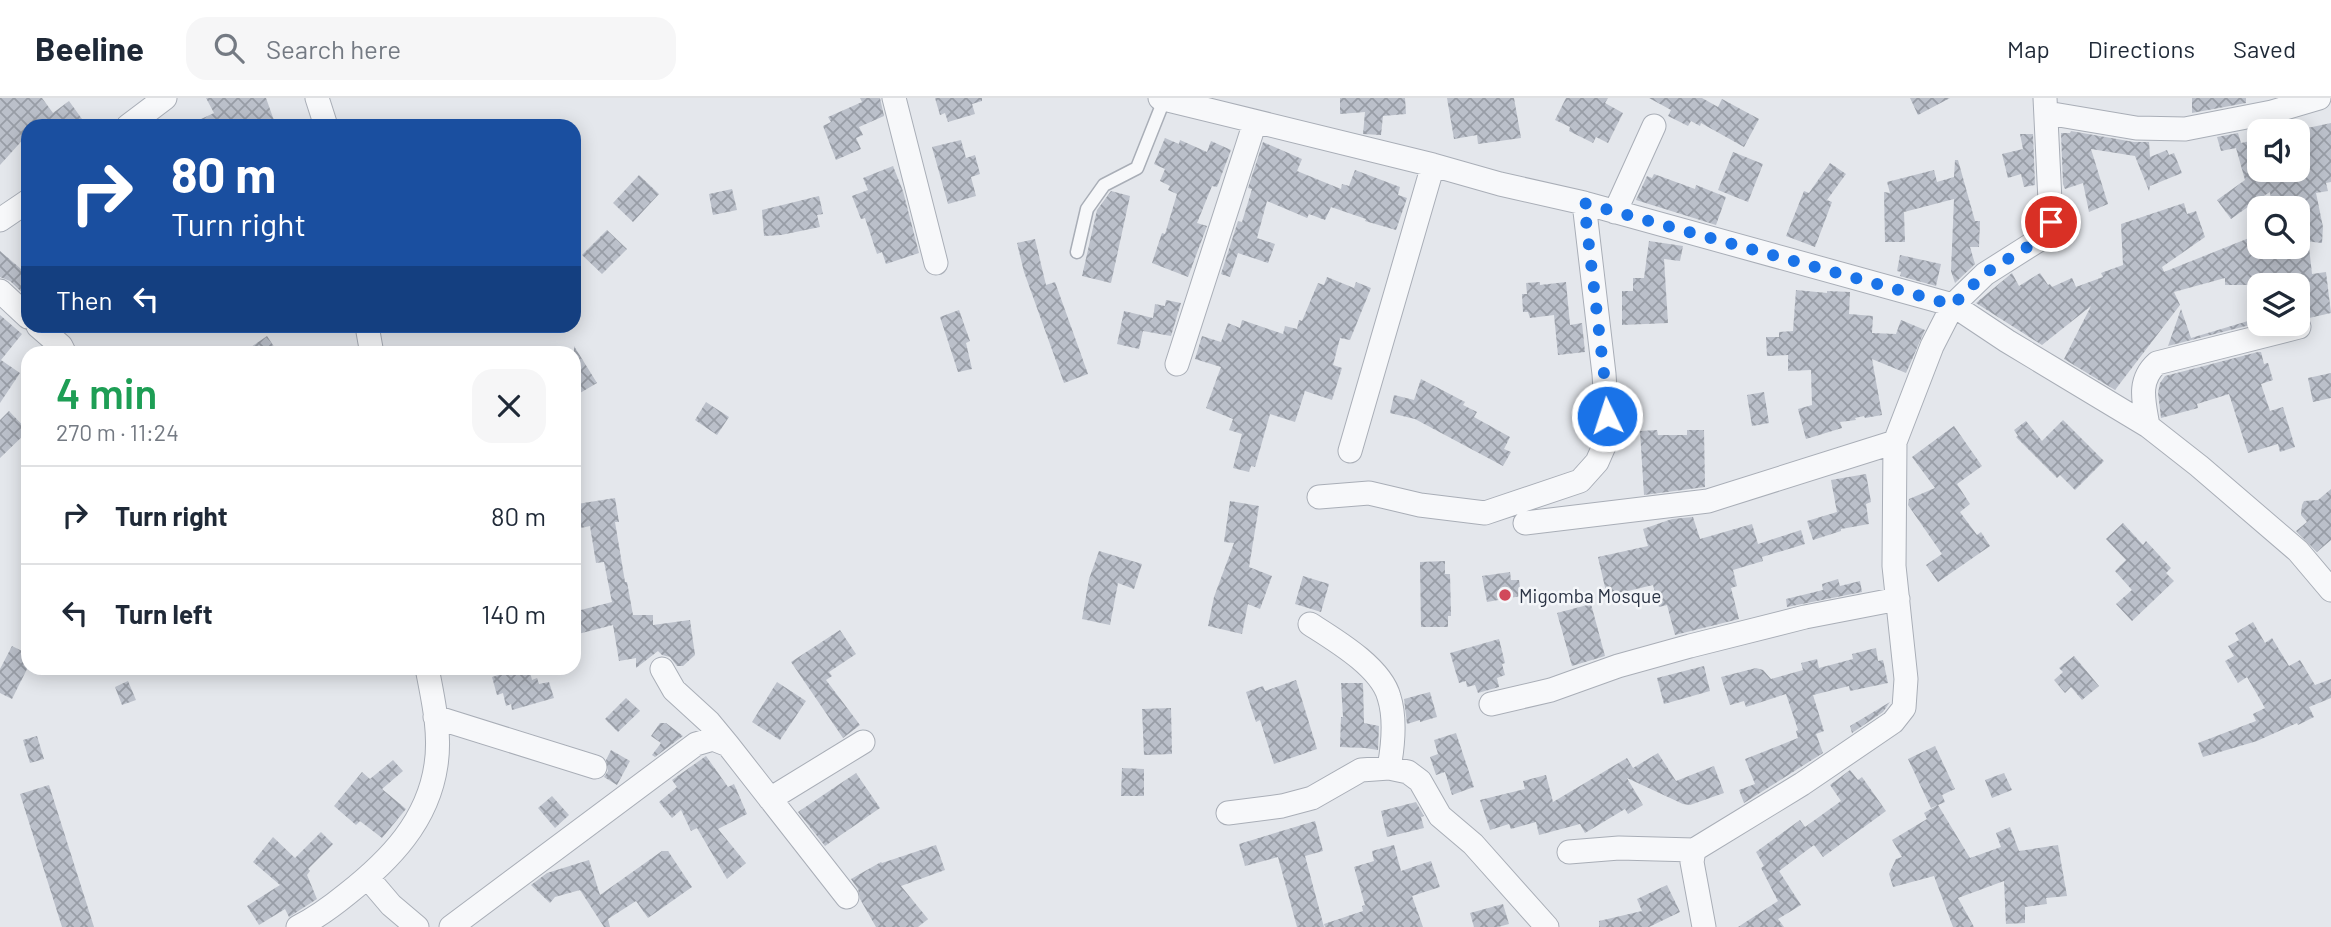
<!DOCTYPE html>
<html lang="en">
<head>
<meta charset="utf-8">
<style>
	body { margin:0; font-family:Barlow,sans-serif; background:#f6f6f7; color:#1f2937; height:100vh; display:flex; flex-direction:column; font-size:26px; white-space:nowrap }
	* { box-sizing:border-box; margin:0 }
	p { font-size:23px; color:#747a83 }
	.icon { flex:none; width:38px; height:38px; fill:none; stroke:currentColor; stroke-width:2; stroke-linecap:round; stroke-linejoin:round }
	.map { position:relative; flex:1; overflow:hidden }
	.details { position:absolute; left:21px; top:248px; width:560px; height:329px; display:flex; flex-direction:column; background:#fff; border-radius:21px; box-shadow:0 4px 18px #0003 }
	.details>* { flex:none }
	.hud { position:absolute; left:21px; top:21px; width:560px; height:214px; border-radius:21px; box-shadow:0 4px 18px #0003; background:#1a4fa0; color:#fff; overflow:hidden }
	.controls { position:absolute; left:2247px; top:21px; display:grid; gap:14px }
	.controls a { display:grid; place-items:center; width:63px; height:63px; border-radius:14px; background:#fff; box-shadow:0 4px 18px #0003; font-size:35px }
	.pin { position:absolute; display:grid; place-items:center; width:60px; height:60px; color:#fff; margin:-30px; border:4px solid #fff; border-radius:50%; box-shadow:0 2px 7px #0007 }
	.me { position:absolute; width:77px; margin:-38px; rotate:356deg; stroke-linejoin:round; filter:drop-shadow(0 0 5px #0008) }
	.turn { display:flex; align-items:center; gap:24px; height:147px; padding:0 35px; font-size:32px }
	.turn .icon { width:91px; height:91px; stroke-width:2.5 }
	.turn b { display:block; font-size:49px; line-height:60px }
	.then { display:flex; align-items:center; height:66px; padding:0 35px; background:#0003; gap:14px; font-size:26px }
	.round { display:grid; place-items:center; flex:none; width:74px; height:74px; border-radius:21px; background:#f6f6f7 }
	.headline { display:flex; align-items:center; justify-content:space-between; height:119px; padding:0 35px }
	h1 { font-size:42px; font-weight:600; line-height:52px; color:#1e9e55 }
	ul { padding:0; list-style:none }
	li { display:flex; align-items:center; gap:21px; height:98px; padding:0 35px; border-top:2px solid #e0e1e3 }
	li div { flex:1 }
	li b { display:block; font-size:26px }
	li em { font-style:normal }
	header { display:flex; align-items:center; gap:42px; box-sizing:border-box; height:98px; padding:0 35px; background:#fff; border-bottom:2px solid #e0e1e3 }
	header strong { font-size:33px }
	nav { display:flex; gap:38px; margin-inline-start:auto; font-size:24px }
	.search { width:490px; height:63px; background:#f6f6f7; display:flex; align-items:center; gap:18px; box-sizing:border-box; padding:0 24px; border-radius:21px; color:#747a83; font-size:26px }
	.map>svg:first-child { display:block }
	.building { fill:url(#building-cross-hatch) }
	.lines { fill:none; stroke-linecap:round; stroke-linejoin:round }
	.lane-casing { stroke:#a9aeb7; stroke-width:15 }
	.street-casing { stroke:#a9aeb7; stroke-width:25 }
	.lane { stroke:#f7f8fa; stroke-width:12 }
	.street { stroke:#f7f8fa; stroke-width:23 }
	.route { stroke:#1a73e8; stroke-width:12; stroke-dasharray:0 21.6 }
	.poi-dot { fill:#d1495b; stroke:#f4f6f9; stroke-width:2.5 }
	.labels { text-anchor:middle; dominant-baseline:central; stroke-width:5; stroke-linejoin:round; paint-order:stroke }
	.poi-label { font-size:19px; fill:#2b3445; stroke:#f4f6f9; text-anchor:start }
</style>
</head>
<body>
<header>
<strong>Beeline</strong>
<div class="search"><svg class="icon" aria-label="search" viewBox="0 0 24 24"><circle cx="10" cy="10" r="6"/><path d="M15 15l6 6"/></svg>Search here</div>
<nav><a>Map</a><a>Directions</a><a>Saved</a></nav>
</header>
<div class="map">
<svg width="2331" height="829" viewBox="0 0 2331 829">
	<defs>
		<pattern id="building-cross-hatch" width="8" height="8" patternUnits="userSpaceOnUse" patternTransform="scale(1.75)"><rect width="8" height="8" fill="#bbc0ca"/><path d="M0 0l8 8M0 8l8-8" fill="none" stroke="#989da6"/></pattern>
	</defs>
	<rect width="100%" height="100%" fill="#e4e7ec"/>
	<path class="building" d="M0,0h42l11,15 16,-12 18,25h-59v8l-28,31z
		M206,0h60l10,28h-90l28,-13z
		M860,0h20l4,18 -25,11 4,8 -7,3 5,11 -25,11 -13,-34 8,-4 -3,-5 34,-15z
		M935,0h47v3l-10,3 3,10 -27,8 -3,-9 -5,2z
		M1340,0h65l1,16 -23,2 -2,19 -18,-1 2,-22 -25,2z
		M1447,0h67l7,40 -43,6 -1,-9 -23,4z
		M1566,0h42l-3,5 18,10 -15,30 -12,-6 -3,6 -24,-12 1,-4 -15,-7z
		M1649,0h53l16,9 4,-8 37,20 -15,28 -43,-24 -1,3 -9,-5 -3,5 -20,-10 3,-6z
		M1910,0h40l-32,17z
		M2192,0h54v5l-54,10z
		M2331,25v59l-5,1 2,8 -12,2 7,34 -1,16 -17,-2 -8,-35 -25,2 -2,-16 -11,7v15h-4l-3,-10 -21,15 -14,-19 28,-20 -9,-32 -15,3 -4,-14 21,-4 3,10 18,-4v36l39,-5v-40z
		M2071,33l63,11h15l1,15 17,-7 2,5 5,-2 8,20 -32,13 -1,5 -14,-35 -44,-7 17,55 -19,8 -6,-29 -18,6 -2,-5 -2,-51h9z
		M2020,36h13l2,51 -11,2 -3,-13 -13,4 -6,-24 21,-5z
		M1165,40l14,6 1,-4 27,12 4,-11 20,9 -14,37 -5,-1 -15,37 10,3 -19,51 -36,-14 10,-30 3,1 12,-40 -9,-4 2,-4 -10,-5 5,-12 -11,-5z
		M961,42l5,18 9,-3 5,19 -9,3 5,19 -28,8 -16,-57z
		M1263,44l39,17 -5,12 44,18 1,-5 7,2 6,-16 45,17 -2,8 9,3 -11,32 -31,-9 1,-2 -35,-12 -6,13 -16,-6 -2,4 -40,-17 -10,37 18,6 -7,19 -30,-10 -8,24 -9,-3 17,-53 4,1 10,-33 -4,-1z
		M1733,54l30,12 -15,38 -30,-12z
		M1955,62h3l17,61h5l-1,26h-9l5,17 -20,19 -4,-12 3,-72 -50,13 1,30h-20l-1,-50 6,1 -3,-11 47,-12 3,12 17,-5z
		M1830,65l16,11 -19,26 5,2 -17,45 -29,-11 18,-45 5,2z
		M893,68l10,25 16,62 -33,11 -4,-12 -5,2 -12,-36 -4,1 -9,-23 16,-6 -5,-12z
		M1654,76l41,15 1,-4 30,12 -10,28 -80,-25 11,-24 5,2z
		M639,77l20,19 -26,28 -20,-19z
		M732,91l5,21 -24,5 -4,-21z
		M1111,93l19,5 -19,87 -29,-7 15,-66z
		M819,98l4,18 -6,1 3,12 -39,8 -17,1 -2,-26z
		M2184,105l3,11 9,-3 9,26 -43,30 2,5 95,-38v13h50l3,27 14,-2 5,41 -22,5 -11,-5v-28h-73v-7l-51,14 6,13 -65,85 -51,-31 27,-53 -49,39 -66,-42 36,-30 7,13 21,-13 8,12 2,-1 2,3 20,-9 4,9 27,-10 -2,-4 22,-8 -2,-41z
		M607,132l20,19 -25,25 -20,-19z
		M1035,141l11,46 9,-3 33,92 -24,9 -40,-111 -7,-29z
		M1649,143l34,5 -3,15 -16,-2 4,64 -46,2v-34h11v-13h11z
		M0,153l28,24v23l-18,-17 -10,-4z
		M1900,157l41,9 -5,22 -36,-10 1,-4 -4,-1z
		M1327,179l27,11 2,-6 15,6 -21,52 -10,-2 -7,27 9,3 -10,32 -27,-9 -10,31 -25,-8 -15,53 -4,-1 -2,6 -16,-4 9,-34 -13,-4 4,-11 -27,-11 15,-41 -26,-8 7,-23 19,6 7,-19 12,5 2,-8 41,14 2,-8 12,3 2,-9 3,1 16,-38 6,2z
		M1540,184v3l26,-3 4,43 12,-2 3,29 -27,3 -4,-40 -24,3 -2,-6h-5l-1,-18h5l-1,-11z
		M1796,192l31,3v-2l23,1 -1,22 24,2 -1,17 24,1 5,-14 24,10 -19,43 -34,-14 10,56 -17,3 -1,-2 -9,2 1,2 -16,2 2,6 -36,11 -8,-30 14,-4 -1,-35 -23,1v-16l-21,1 -1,-19h13v-5l14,-1z
		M1166,202l15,3 -10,33 -28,-5 -4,18 -22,-5 7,-33 29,7 2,-14 10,2z
		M2181,211l10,29 57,-17 2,4 -82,21z
		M959,212l11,31 -4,2 6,26 -14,3 -18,-55z
		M0,217l22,19 -21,26 19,13 -20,30z
		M267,238l12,18h-38z
		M574,248l23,37 -17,10 -6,-10z
		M2258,254h3l3,12 4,-1 5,17 -12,4 9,27 13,-4 12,40 -15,5 -2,-8 -30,9 -19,-59 -32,10 1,4 -37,10 -3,-25 2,-10 5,-7z
		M2331,275v25l-18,4 -5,-24z
		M1421,281l44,23 -2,3 14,7 -3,5 36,20 -6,12 7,3 -8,14 -88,-47 -25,-6 4,-18 20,5z
		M1764,294l5,31 -17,3 -5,-31z
		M706,304l23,15 -12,18 -22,-15z
		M9,313l19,20 -28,27v-38z
		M2063,322l41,41 -29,29 -15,-15 -3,3 -41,-41 2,-1 -4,-6 12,-9 16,20z
		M1954,328l28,40 -25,18 13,20 -10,8 17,23 4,-3 9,14 -52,36 -12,-17 16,-11 -34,-49 1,-6 26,-11 -23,-31z
		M1657,332l1,5h29v-5h17l1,57 -61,8 -4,-64z
		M1866,376l5,28 -5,2 3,20 -28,5v2l-28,9 -6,-19 30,-9 -6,-32z
		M2331,391v51l-14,12 -21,-21 11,-9 -6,-7 1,-10 2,-4 14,-1z
		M615,400l4,24h-4l10,60h2l6,33h20v10l37,-5 5,35 -12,11h-6l-7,-9 -8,-2 -4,-4 -22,17v-10l-17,3 -6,-36 -35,9 -4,-13 5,-2 -2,-8 35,-9 -8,-40 -8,1 -6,-37 -9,2 -4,-24z
		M1230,403l29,5 -10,61 23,9 -12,33 -12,-5 -6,30 -34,-8 6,-29 20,-54 -10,-1z
		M1693,419l7,22 52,-15 6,20 43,-14 4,14 -43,13 1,4 -30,9 4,16 -6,2 8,31 -64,16 -8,-30 -8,2 -6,-22 -46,11 -9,-39 50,-11 -5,-17 29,-10z
		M2123,425l20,22 3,-4 25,27 -5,5 8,8 -42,40 -16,-17 16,-14 -17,-19 11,-11 -20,-21z
		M1099,453l43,13 -8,25 -16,-6 -8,42 -28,-6 7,-40z
		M1445,463v13h5l1,42h-3v11h-27l-1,-65z
		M1510,474l1,8h8l2,16 -34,6 -5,-26z
		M1303,478l26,8 -8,28 -26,-8z
		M1838,481l2,7 20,-5 2,11 -75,15 -1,-8 37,-9 -1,-6z
		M1591,506l14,52 -33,10 -15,-53z
		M2253,524l12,21 7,-5 17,28 11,-6 15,25 16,-6v19l-22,9 5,10 -16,8 -1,-2 -40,18 -54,16 -5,-14 58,-22 -3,-7 12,-6 -18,-31 -9,6 -13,-22 9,-5 -6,-10 11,-6 -4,-7z
		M840,532l16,24 -27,18 3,4 -6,4 34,45 -17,13 -52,-76z
		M1499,541l6,24 -3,1 3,11 -8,3 2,9 -21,6 -3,-8 -8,2 -1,-6 -7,2 -9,-30z
		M12,548l16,8v13l-16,32 -12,-6v-24z
		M1876,550l2,13 5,-1 5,23 -38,8 -1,-5 -36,9 11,36 -8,3 7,19 -79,50 -5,-13 16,-6 -10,-25 53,-21 -2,-7 2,-1 -12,-36 -40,13 -2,-6 -14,4 -9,-28 35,-9 7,2 8,9 32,-9 -2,-7 16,-4 2,9 34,-9 -1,-5z
		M2074,558l25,30 -17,14 -11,-13 -6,6 -11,-13 9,-8 -4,-4z
		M1704,568l6,25 -46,13 -7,-26z
		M522,570h7l3,12 5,-2 2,6 10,-2 5,16 -42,12 -1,-6 -5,2 -3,-13 -6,2 -5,-18z
		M1296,582l21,69 -43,15 -14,-44 -4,2 -10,-30 17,-6 2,5z
		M128,583l8,19 -14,5 -7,-18z
		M777,584l29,19 -26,39 -28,-18z
		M1341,585h22l1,40 15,3 -1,24 -13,-2 -25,-1 1,-30h2z
		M1430,594l7,25 -17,5v-2l-13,4 -3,-25z
		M626,600l14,13 -22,21 -13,-13z
		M1890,604l-7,10 -31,21 -2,-7z
		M1171,610l1,46 -28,1 -2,-46z
		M660,625h6l17,13 -28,21 -3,-2 9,-12 -10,-7z
		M1456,635l18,54 -22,8 -7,-23 -9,3 -6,-18 8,-3 -4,-14z
		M37,638l7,23 -14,4 -7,-23z
		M1935,648l20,43 -13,6 3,7 -14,6 -23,-49z
		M611,652l19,11 -13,24 -13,-8 4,-6 -2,-11z
		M1658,655l18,28 38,-15 10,27 -34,12 -7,-1 -56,-26 16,27 -15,9 -3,-5 -40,24 -5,-9 -41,11 -3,-13 -25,7 -2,-5 -19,6 -10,-30 45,-11 -2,-8 23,-6 7,27 74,-44 6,10z
		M706,658l22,31 6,-3 13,30 -29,15 28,34 -19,16 -30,-51 -6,3 -10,-21 -9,8 -13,-16 18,-15 -5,-7z
		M393,662l10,11 -21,18 24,20 -24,29 -22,-17 -4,4 -22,-19 28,-34 8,7z
		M1122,670l22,1v27h-23z
		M1850,672l8,10 4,-3 24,34 -63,46 -9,-12 -35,26 22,34 -23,14 6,8h-46l40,-26 -17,-33 3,-2 -8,-14 44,-32 5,7 36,-26 -11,-16z
		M856,675l24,35 -55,38 -27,-34z
		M2004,675l8,17 -20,8 -7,-18z
		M49,687l45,142h-32l-42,-133z
		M552,698l17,19 -14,13 -17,-20z
		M1416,704l8,14 -3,1 3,11 -37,9 -6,-26z
		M1938,707l32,53 31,-11 -5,-14 14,-6 9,24 39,-6 9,51 -21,2 1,6 -22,3v16l-19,1 -2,-43 -46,17 16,29h-21l-19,-51 -41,11 -4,-13 7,-15 6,-2 -10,-17 35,-21 -3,-6z
		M1315,723l8,30 -18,5 19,71h-27l-19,-70 -33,9 -6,-22z
		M321,734l12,12 -25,25 2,2 -3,4 10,24 -28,18 -4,-8 -26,16 -12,-19 33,-21 -27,-23 20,-25 22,21z
		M936,747l9,25 -44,16 27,33 -10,8h-42l-16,-28 -2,-10 -7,-10 30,-17 1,1z
		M1394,747l7,26 30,-10 9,26 -28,9 11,31h-98l-1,-3 39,-13 -1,-5 3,-1 -11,-38 20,-6 -2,-10z
		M662,753h6l24,36 -44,31 -12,-17 -28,18 2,8h-6l-24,-37 -25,7 -5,6 -19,-18 16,-12 42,-13 11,35z
		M1667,787l13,27 -31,15h-50v-6l43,-10 -5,-12z
		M1503,806l6,20 -11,3h-24l-4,-14z"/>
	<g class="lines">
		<g class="lane-casing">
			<path id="lane" d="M1077,154l10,-43 17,-24 33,-17 27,-68"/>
		</g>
		<g class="street-casing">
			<path id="street" d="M317,0l9,28
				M894,0l42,165
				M1160,0l273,67 67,19 84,19 369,102 54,36 141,85 51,40 99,85 33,39
				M2047,15l89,15 49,1 87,-17 47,-14
				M128,28l37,-28
				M1615,114l39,-86
				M0,122l28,-19
				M0,193l28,26
				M38,228l23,20 4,8
				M367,228l5,28
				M1177,266l78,-242
				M2148,328c-4,-24 -11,-45 9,-63l142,-36
				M1350,353l83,-286
				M1319,399l50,-4 51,12 65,8 95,-32 17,-19 11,-25 -4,-63 -20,-171
				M1525,425l183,-22 187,-59
				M1310,526c25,16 71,43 79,73 7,22 4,49 0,71
				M662,571l12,21 35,32 19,23
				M1491,606l60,-14 67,-24 72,-20 115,-29 93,-18
				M435,619l160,50
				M770,701l93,-57
				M1228,715l54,-7 30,-8 49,-28 28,-2 19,4 12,9 20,35 33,28 74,83
				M1569,754l50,-4 75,2
				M368,780l23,27 26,22
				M298,829c18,-9 33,-20 49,-33 43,-34 81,-73 89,-129 5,-32 -3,-66 -9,-97
				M451,829l245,-183 17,-5 15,6 119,152
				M1704,829l-12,-65 2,-12 108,-66 91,-62 11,-14 2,-29 -12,-113 1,-124 37,-96 21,-41 32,-31 60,-38 6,-14 -6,-124"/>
		</g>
		<use href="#lane" class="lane"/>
		<use href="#street" class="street"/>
	</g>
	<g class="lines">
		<path class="route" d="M1607,318l-3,-42 -20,-171 369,102 31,-31 61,-38 6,-14"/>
	</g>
	<circle class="poi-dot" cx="1505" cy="497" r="7"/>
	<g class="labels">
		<g class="poi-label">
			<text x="1519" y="497">Migomba Mosque</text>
		</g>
	</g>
</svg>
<div class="controls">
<a><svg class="icon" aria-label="sound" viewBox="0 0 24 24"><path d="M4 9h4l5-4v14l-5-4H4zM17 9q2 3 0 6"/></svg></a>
<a><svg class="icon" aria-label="search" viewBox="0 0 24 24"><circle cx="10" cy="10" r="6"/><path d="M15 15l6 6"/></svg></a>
<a><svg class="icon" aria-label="layers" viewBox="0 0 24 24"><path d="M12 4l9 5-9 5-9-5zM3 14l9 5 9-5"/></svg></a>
</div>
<div class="pin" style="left:2051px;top:124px;background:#d93025"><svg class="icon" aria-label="arrive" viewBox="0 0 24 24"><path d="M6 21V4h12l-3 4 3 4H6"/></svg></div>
<svg class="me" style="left:1607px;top:318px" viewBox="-20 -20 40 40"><circle r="17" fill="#1a73e8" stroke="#fff" stroke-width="3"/><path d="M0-11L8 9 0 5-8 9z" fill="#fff"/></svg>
<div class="hud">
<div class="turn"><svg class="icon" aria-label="right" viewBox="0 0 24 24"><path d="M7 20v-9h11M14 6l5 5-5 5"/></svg><div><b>80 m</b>Turn right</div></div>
<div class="then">Then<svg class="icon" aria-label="left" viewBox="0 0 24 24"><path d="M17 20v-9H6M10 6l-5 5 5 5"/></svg></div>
</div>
<section class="details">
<div class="headline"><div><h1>4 min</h1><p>270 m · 11:24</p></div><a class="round"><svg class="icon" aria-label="close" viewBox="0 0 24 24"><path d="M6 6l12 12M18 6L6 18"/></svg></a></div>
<ul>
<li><svg class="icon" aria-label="right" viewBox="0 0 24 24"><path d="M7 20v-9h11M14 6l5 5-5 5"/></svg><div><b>Turn right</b></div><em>80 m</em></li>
<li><svg class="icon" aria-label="left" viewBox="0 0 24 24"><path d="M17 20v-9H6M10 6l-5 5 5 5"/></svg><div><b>Turn left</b></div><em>140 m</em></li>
</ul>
</section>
</div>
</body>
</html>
